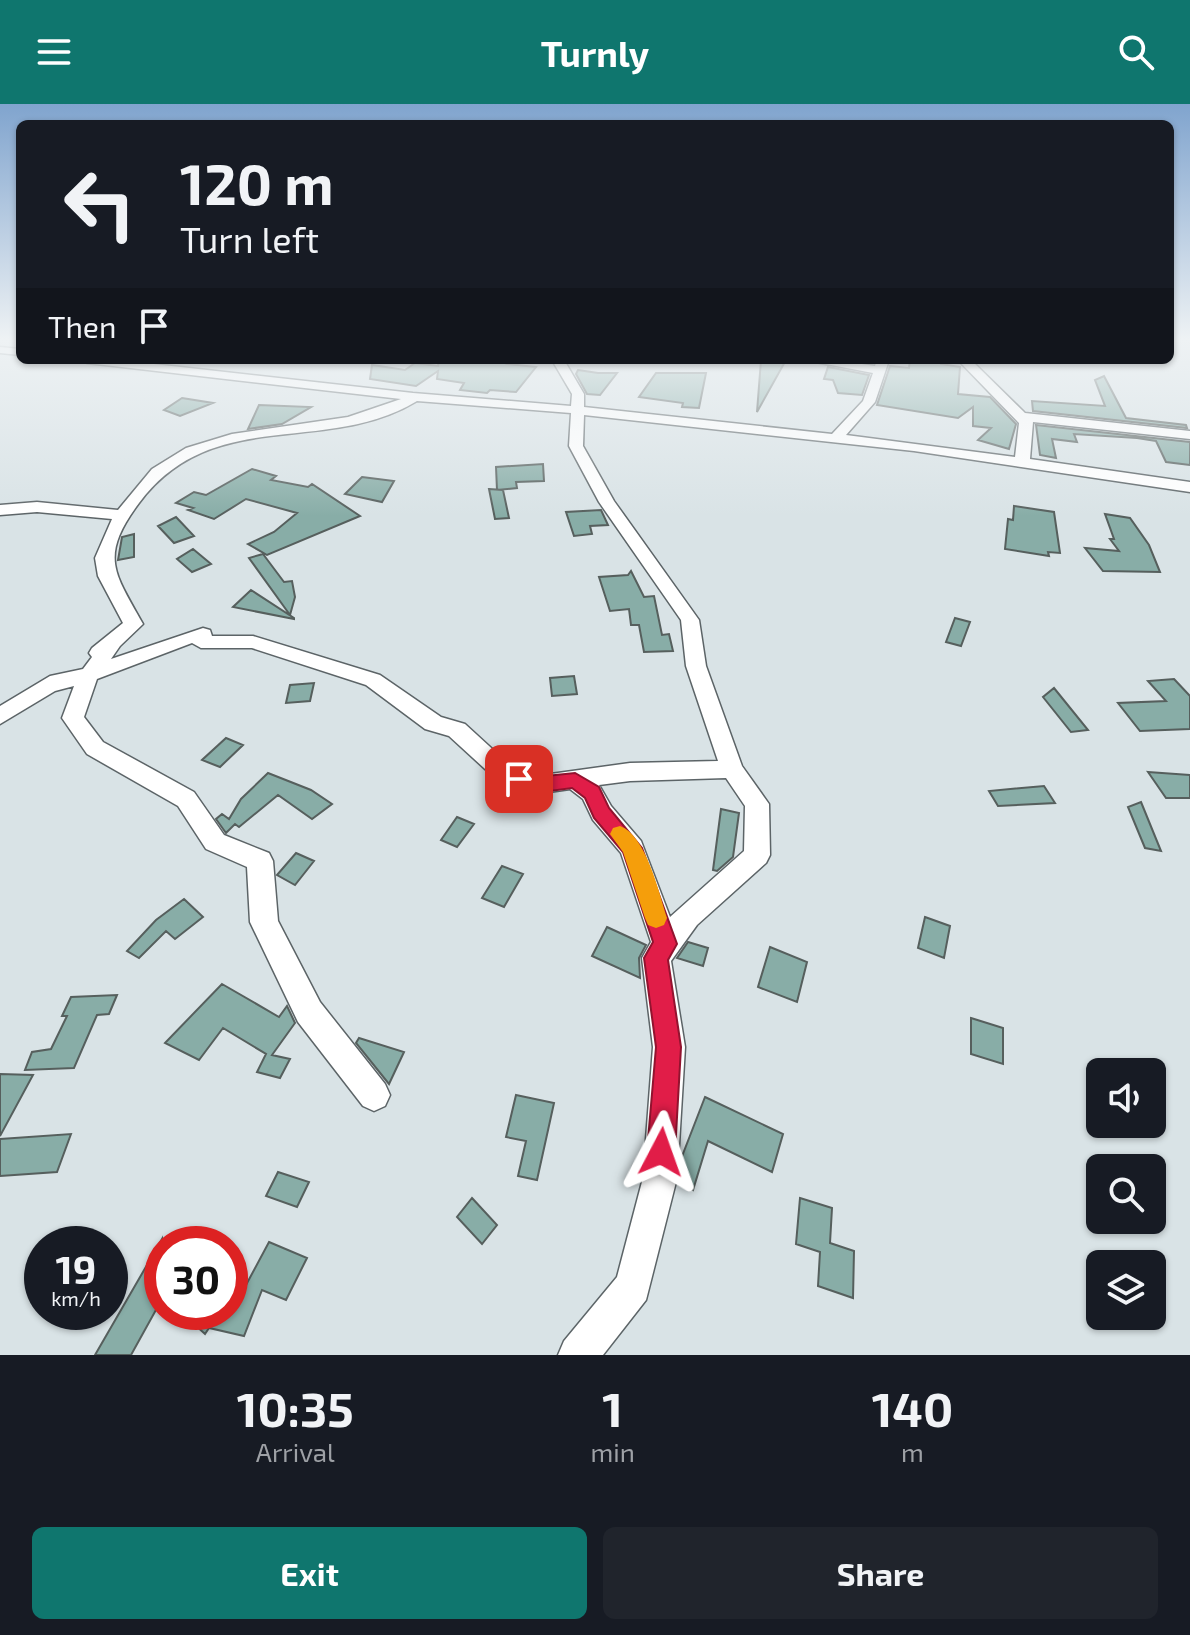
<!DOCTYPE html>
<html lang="en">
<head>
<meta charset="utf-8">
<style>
	body { margin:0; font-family:"Exo 2",sans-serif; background:#20242c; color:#f1f3f6; height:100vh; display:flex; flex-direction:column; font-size:30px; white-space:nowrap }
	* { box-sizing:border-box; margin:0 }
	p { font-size:26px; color:#9ea1a6 }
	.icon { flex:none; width:44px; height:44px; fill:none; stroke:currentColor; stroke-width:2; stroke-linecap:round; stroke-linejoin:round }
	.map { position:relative; height:1251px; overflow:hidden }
	.side { display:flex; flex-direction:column; background:#171b24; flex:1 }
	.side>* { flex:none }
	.banner { position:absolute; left:16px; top:16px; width:1158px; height:244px; border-radius:12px; box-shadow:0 2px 6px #0004; background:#171b24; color:#f1f3f6; overflow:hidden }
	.controls { position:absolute; left:1086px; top:954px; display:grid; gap:16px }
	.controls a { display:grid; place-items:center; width:80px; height:80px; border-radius:12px; background:#171b24; box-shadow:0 2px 6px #0004; font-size:40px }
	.speed { position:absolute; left:24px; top:1122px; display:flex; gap:16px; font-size:40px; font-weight:700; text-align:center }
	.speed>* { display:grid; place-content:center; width:104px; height:104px; border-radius:50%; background:#171b24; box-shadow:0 2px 6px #0004; line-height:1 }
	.speed small { font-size:20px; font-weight:400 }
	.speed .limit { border:12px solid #d22; background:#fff; color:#111 }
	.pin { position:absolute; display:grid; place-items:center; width:68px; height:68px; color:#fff; margin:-34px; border-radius:16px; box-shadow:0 4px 12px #0006 }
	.me { position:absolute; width:88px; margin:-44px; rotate:4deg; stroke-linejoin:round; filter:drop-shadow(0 0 6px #0008) }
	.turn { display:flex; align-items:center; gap:28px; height:168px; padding:0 32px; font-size:36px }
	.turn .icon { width:104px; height:104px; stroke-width:2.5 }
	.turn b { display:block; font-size:56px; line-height:68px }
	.then { display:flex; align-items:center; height:76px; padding:0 32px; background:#0003; gap:16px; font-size:30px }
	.eta { display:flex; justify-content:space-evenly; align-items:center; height:136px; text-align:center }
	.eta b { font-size:48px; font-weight:700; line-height:56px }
	.primary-button { display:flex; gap:16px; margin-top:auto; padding:16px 32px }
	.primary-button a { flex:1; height:92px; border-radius:12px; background:#0f766e; color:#fff; font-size:32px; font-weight:700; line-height:92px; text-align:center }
	.primary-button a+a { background:#20242c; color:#f1f3f6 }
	header { display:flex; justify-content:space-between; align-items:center; height:104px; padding:0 32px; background:#0f766e; color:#fff; font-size:36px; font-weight:700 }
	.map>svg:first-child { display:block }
	.building { fill:#88ada7; stroke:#565f5d; stroke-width:2 }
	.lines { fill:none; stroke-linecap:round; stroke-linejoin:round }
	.minor-casing { stroke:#5c6467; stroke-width:3 }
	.minor { fill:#fff; fill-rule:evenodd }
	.route { fill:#e11d48; stroke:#92132f; stroke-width:2 }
	.slow { fill:#f59e0b }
</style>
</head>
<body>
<header><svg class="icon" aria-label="menu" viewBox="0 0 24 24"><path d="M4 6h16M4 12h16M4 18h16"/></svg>Turnly<svg class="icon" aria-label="search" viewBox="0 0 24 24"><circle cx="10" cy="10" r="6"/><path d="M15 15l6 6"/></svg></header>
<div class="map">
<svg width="1190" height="1251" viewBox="0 0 1190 1251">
	<rect width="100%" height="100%" fill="#d9e3e6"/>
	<path class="building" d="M439,256h77l-8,4 28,3 -20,25 -26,-2 -3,3 -27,-3 4,-7 -27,-4 1,-8 -22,15 -46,-7 2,-14 33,5 10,-7 23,3z
		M761,256h25l-29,52z
		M910,256h31v4l19,3 -2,27 32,3 26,27 -7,25 -31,-9 13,-12 -18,-2v-19l-15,11 -81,-13 13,-39 19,2z
		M828,263l41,8 -7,20 -24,-2 -5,-13 -9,-1z
		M578,266l20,3h19l-17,22 -13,-1 -11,-20z
		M656,269h50l-7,35 -17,-1 1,-4 -44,-6z
		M1104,272l22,42 60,7 1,3 -154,-17 -1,-10 73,5 -10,-26z
		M182,294l31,5 -33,13 -16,-6z
		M259,301l52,2 -29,17 -34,5z
		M1036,321l154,17v23l-24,-3 -10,-21 -19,-3 -63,-4 3,8 -25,-3 4,19 -16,-3z
		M543,360l1,17 -28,1 1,6 -20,2 -1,-23z
		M252,365l24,7 -5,4 37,7 4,-3 48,32 -93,39 -19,-11 26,-12 23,-19 -51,-14 -32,20 -26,-9 5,-2 -17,-5 18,-11 12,3z
		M362,373l32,4 -12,21 -37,-8z
		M489,385l14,1 6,28 -14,1z
		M1014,402l40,6 6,41 -12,-1 1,4 -44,-7 3,-30 5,1z
		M601,406l7,15 -18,1 2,8 -18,2 -8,-24z
		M1105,410l25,4 19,27 11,27 -57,-1 -18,-23 34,3 -9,-12h4z
		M176,413l18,19 -20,7 -16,-17z
		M134,430v23l-16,3 4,-23z
		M193,445l18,15 -19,8 -15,-13z
		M263,450l21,28 8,-1 3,16 -5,18 -41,-57z
		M631,467l13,26 10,-1 8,39 7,-1 4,17 -29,1 -5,-27h-8l-2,-16 -19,2 -11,-34 29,-2z
		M251,486l43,28v1l-61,-12z
		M955,514l15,4 -9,24 -15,-4z
		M574,572l3,18 -25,2 -2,-18z
		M1174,575l16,17v33l-50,2 -22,-28 48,-2 -18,-20z
		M314,579l-4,18 -24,2 4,-18z
		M1054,584l34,42 -17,2 -28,-35z
		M226,634l17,7 -23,22 -18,-7z
		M1148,668l42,3v23h-24z
		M268,669l43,17 21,14 -20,15 -34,-24 -39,32 -4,-3 -9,9 -10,-14 6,-5 7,5 12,-20z
		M1044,682l11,17 -57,3 -9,-15z
		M1141,698l20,49 -16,-3 -17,-41z
		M721,705l18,4 -6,44 -16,14 -4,-1z
		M457,713l17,7 -17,23 -16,-7z
		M296,749l18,8 -19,24 -18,-10z
		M502,762l21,8 -19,33 -22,-9z
		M184,795l19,18 -28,22 -9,-8 -27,27 -12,-7 29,-31z
		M925,813l25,9 -6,32 -26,-10z
		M607,823l39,18 -7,13 1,20 -48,-22z
		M688,838l20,6 -5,18 -26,-8z
		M770,843l37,15 -10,40 -39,-15z
		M222,880l57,33 8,-11 8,17 -23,32 18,4 -10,19 -23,-6 9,-18 -43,-26 -24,32 -34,-17z
		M117,891l-8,19 -12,1 -23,53 -49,2 7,-18 19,-3 16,-33h-5l9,-19z
		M971,914l32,10v36l-32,-10z
		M359,934l45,14 -15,32 -33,-41z
		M0,970l33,1 -33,61z
		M516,991l38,8 -17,77 -19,-4 8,-35 -20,-4z
		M705,993l78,37 -11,38 -64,-31 -15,49 -14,-7 2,-24z
		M71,1030l-14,38 -57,4v-37z
		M278,1068l31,10 -12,25 -31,-11z
		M472,1094l25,27 -15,19 -25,-27z
		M800,1094l32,10 -2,35 24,8 -1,47 -35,-12 2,-34 -24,-8z
		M162,1135v60l-31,56h-36z
		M269,1138l38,16 -21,42 -24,-10 -18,46 -35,-8 -4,6 -24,-22h49v-19l8,7z"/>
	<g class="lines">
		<g class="minor-casing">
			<path id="minor" d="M0,243l20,2v6l-20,-2z
				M81,256h37l295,33 158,13 1,-12 -20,-34h12l20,34v13l248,27 31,-33 10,-28 -68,-13h30l40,6 2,-6h12l-14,42 -29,33 169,22 4,-34 -61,-63h13l54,53 165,18v8l-157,-17 -3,37 160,23v10l-276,-41 -330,-36 -1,31 31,55 85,119 7,46 36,100 27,38 1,51 -4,8 -69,62 -26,36 14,86 -8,131 -31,122 -43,55h-45l6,-14 53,-64 26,-99 10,-131 -11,-89 9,-16 -30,-89 -28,-33 -10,-21 -13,-10 -35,5 -39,-15 -47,-43 -24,-7 -59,-44 -114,-37h-51l-9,-5 -95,36 -13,38 19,25 91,50 30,43 45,18 4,8 5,60 42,81 65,82 5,11 -5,11 -11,5 -11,-5 -65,-84 -48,-100 -3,-55 -41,-18 -28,-43 -91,-52 -25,-36 12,-32 -19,5 -55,33v-18l50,-30 33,-7 9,-12 -3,-4 3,-5 31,-25 -25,-47 -3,-18 17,-39 -75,-7 -37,3v-10l37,-3 81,8 34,-41 34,-21 46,-14 116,-17 53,-18 -314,-36zM417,297l154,12 -2,33 30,56 82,118 5,46 32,95 -88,2 -94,13 -24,-9 -47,-43 -24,-7 -61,-42 -127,-39h-41l-2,-6 -7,-2 -92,31 9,-13 23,-22c-29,-52 -44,-67 -4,-121 74,-99 186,-46 278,-102zM726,674l19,28 -1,45 -74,66 -29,-76 -30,-35 -12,-21 31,-4z"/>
		</g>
		<use href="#minor" class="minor"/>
	</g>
	<linearGradient id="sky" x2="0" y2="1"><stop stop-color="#80a4ce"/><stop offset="0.57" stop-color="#eef2f4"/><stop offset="1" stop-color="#eef2f4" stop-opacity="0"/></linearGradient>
	<rect width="1190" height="412" fill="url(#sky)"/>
	<path class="route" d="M519,668l17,5 39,-4 24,14 10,21 33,40 35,96 -9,16 13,87 -6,105 -4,10 -10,4 -10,-4 -4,-10 9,-105 -12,-89 9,-16 -30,-90 -29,-34 -9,-20 -13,-10 -37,5 -22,-9 -3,-5 3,-5z"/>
	<path class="slow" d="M620,722c26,9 39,67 47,92l-3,7 -8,3 -8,-3 -3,-7 -22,-66 -13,-18 3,-6z"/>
</svg>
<div class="controls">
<a><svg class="icon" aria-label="sound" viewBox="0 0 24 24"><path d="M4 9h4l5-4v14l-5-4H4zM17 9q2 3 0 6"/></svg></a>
<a><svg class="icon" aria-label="search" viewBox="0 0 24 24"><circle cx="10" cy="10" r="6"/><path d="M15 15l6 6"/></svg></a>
<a><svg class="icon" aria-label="layers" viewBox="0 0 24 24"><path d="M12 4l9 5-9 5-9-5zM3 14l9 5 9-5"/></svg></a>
</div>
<div class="speed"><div>19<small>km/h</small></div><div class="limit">30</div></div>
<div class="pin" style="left:519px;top:675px;background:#d93025"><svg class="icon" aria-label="arrive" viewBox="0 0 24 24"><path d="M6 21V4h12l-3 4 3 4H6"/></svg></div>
<svg class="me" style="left:661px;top:1048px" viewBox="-20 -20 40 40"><path d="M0-17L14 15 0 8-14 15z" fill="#e11d48" stroke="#fff" stroke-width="4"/></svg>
<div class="banner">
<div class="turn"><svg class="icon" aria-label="left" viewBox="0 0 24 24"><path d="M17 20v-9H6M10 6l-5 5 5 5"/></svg><div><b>120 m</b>Turn left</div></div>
<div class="then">Then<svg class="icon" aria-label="arrive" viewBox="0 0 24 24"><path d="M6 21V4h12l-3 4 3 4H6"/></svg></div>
</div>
</div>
<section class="side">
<div class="eta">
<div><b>10:35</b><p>Arrival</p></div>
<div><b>1</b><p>min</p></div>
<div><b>140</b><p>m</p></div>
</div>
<div class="primary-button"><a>Exit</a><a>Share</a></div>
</section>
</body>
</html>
